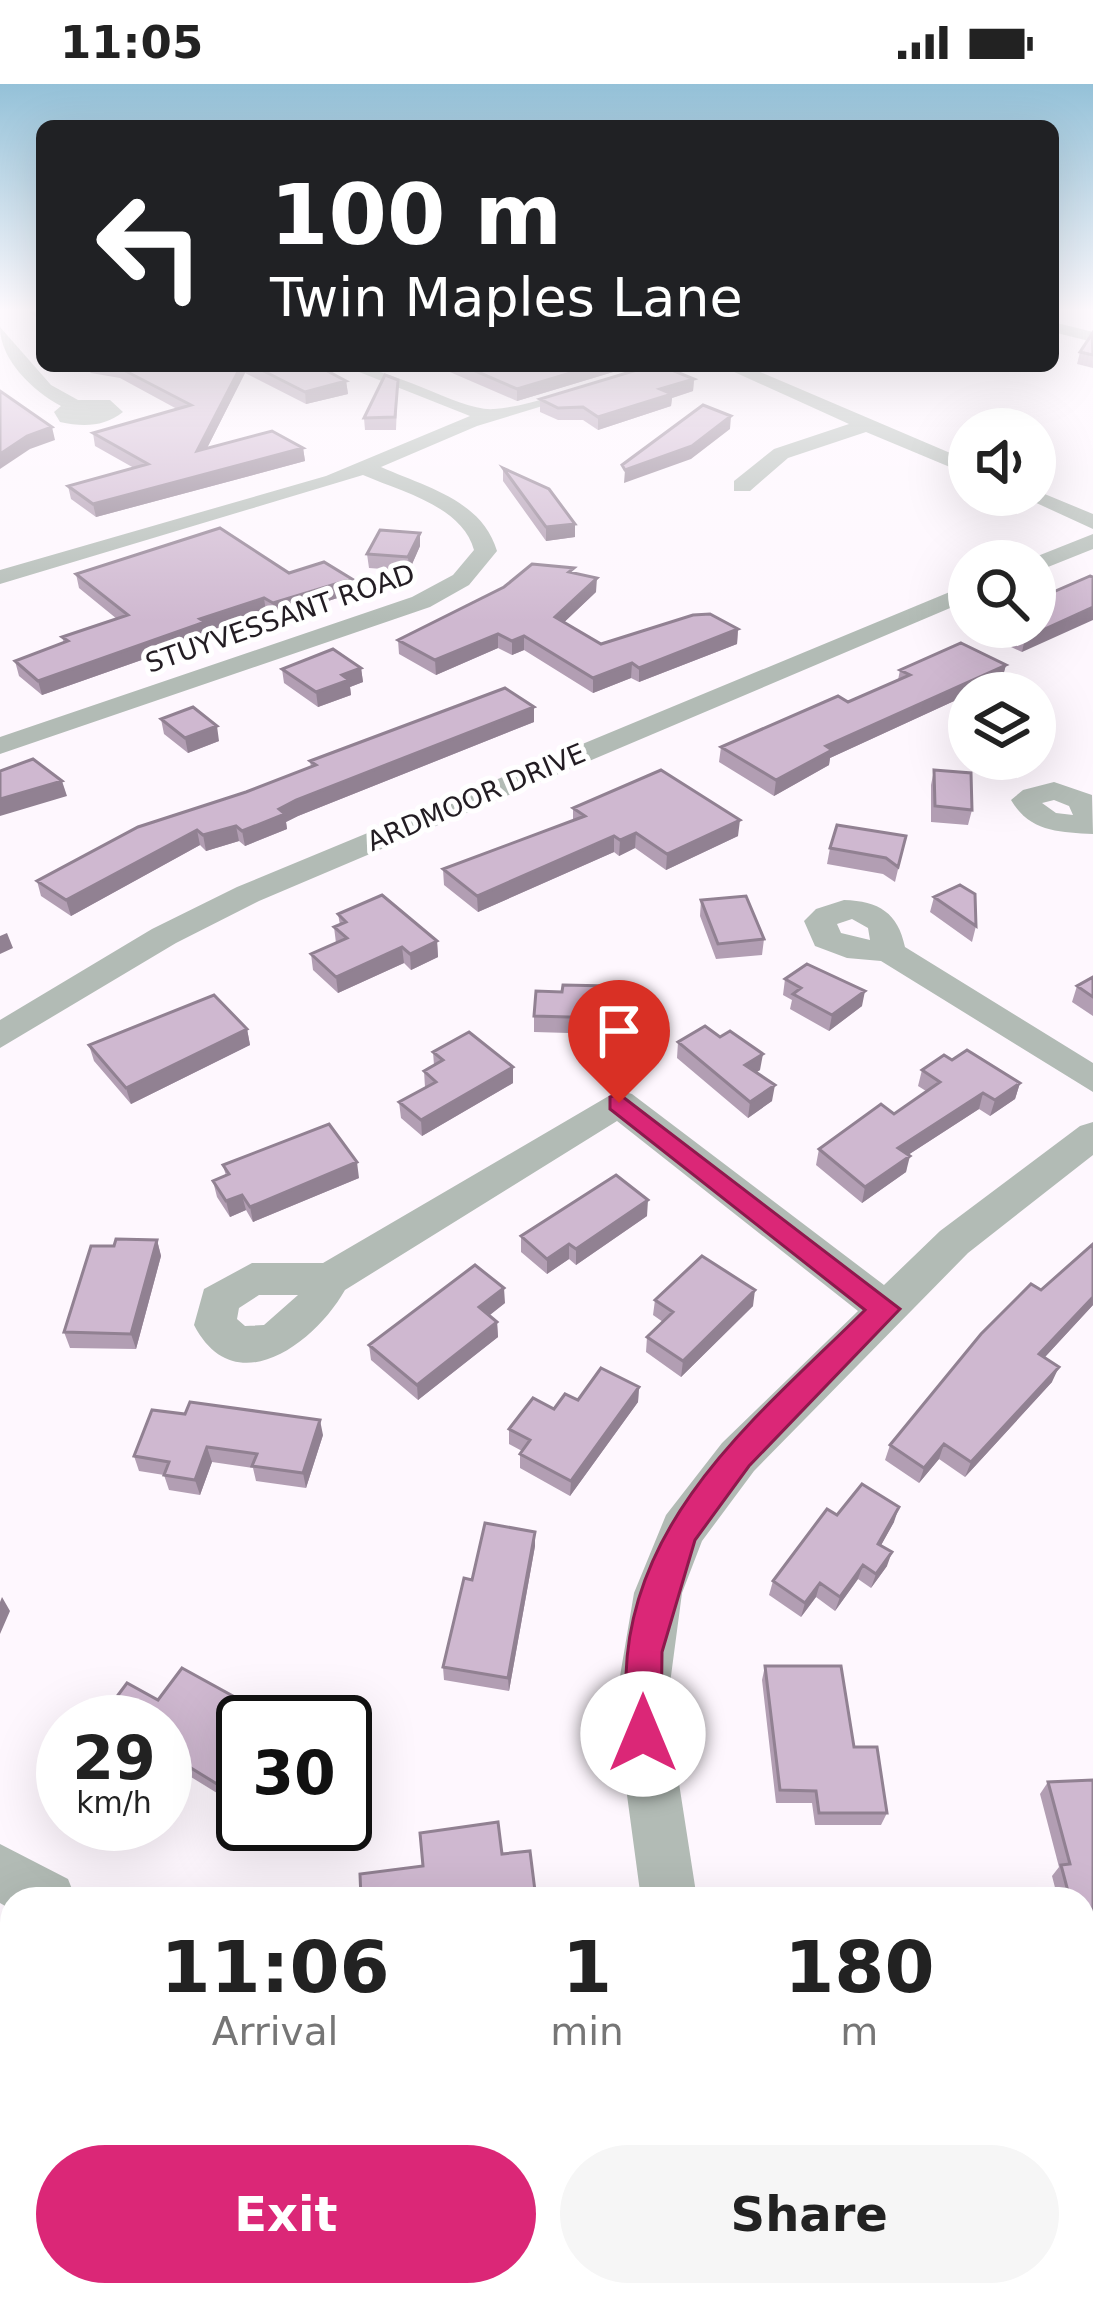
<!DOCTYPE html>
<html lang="en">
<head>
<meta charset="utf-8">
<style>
	body { margin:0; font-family:"DejaVu Sans",sans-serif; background:#f6f6f6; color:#222; height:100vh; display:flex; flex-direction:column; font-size:45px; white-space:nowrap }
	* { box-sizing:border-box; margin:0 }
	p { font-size:39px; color:#767676 }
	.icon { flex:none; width:66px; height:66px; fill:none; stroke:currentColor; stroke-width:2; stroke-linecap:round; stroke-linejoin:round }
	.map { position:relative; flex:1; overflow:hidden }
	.sheet { position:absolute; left:0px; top:1803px; width:1095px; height:420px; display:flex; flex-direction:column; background:#fff; border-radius:36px 36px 0 0; box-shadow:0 12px 48px #0002 }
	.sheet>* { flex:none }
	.top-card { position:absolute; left:36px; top:36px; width:1023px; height:252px; border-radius:18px; box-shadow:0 12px 48px #0002; background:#202124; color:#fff; overflow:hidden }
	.controls { position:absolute; left:948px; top:324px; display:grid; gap:24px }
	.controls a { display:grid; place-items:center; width:108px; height:108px; border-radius:50%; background:#fff; box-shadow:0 12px 48px #0002; font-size:60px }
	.speed { position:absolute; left:36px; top:1611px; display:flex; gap:24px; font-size:60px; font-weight:700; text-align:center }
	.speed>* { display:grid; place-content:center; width:156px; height:156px; border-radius:50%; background:#fff; box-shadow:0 12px 48px #0002; line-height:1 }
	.speed small { font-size:30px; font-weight:400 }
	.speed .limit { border:6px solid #111; border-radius:18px; background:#fff; color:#111 }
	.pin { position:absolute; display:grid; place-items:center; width:102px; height:102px; color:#fff; margin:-123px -51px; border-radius:50% 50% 50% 0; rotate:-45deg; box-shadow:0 0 12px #0007 }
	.pin .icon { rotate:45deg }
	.me { position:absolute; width:132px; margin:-66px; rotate:0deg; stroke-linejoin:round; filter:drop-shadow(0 0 9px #0008) }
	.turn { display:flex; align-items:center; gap:42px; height:252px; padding:0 36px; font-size:54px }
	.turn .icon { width:156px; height:156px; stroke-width:2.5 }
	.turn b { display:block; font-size:84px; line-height:102px }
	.eta { display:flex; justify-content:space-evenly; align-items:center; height:204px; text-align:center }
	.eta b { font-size:72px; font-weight:800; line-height:84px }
	.action { display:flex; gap:24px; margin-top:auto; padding:24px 36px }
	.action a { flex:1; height:138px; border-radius:72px; background:#db2777; color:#fff; font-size:48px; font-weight:800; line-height:138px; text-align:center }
	.action a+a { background:#f6f6f6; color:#222 }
	.status { display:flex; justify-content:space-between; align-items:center; height:84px; padding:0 60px; background:#fff; direction:ltr }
	.status svg { height:33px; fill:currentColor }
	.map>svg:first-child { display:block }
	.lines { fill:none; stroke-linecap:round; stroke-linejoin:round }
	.path { stroke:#918a91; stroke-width:9; stroke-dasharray:4.5 14; stroke-linecap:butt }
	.minor { fill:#b2bbb5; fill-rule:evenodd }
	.wall { fill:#b29eb3 }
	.shaded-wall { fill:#918192 }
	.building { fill:#cfb8d0; stroke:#918192; stroke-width:3 }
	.route { fill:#db2777; stroke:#8e194d; stroke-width:3 }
	.labels { text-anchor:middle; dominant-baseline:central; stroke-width:10; stroke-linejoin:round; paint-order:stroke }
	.far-street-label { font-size:27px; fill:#231d23; stroke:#fff }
</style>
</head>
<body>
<div class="status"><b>11:05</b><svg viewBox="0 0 49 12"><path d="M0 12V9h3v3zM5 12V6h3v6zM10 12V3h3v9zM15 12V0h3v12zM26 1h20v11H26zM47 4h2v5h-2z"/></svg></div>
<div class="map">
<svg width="1093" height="2223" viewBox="0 0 1093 2223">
	<rect width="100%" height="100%" fill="#fef7fe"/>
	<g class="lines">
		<path class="path" d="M718,2211l2,12"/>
		<path class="minor" d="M1053,238l40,10v10l-40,-10z
			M0,243l51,58 27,15h32l13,12c-19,15 -40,15 -63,10l-6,-10 7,-6c-28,-15 -61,-46 -61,-79z
			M344,282c49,0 117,46 150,43 62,-5 117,-43 180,-43l-197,60 -96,41c45,20 101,33 116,84l-28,34 -39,22 -430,147v-17l412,-140 41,-22 21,-25c-12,-44 -72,-58 -111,-75l-363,109v-14l326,-94 144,-60z
			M721,282h25l223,95v14l-103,-43 -78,26 -38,33h-16v-10l40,-32 75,-25z
			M1035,406l58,24v15l-74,-34h16z
			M1093,450v15l-50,20 -8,2v-10h-10z
			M969,500v16l-710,301 -83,42 -176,105v-28l152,-91 85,-42z
			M1054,698l38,13 1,39c-34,-2 -63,-2 -82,-34l12,-10zM1054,716l15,6 4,9 -17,-2 -14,-10z
			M844,816c35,1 54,13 61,47l188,116v29l-212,-131 -34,-3 -32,-12 -11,-25 12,-12zM852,835l16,9 2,12 -29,-7 -4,-9z
			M619,1006l13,4 252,191 56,-54 140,-105 13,-4v33l-125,98 -214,218 -52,70 -20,52 -15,113 30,193h-56l-26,-193 19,-113 32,-78 56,-72 136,-132 -241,-190 -272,169c-30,53 -110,114 -151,35l10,-36 48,-26h71zM259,1211h39l-34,30 -19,1 -8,-7 2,-11z
			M0,1760l68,35 8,20h-64v11l-12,-7z
			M426,2211h66l4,12h-66z
			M608,2211h66l-2,12h-66z"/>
	</g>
	<path class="wall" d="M29,227h13v11z
		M1093,250v34l-16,-4 3,-12z
		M84,282h234l28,15 2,13 -42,10 -61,-31 -38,75h96l2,13 -209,56 -25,-18 -3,-13 66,-18 -39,-22 -2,-13 84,-24 -57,-31 -29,-5z
		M436,282h197l-116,35z
		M694,295l-1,12 -21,7 -1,8 -73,24 -15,-10h-25l-18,-8v-13z
		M398,296l-2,50h-31l-1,-12z
		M503,384l72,69 -29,4 -43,-60z
		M420,449v13l-11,25 -40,-3 -2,-14z
		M289,489l64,20 -78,25 -9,-6 -60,20 1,5 -165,58 -23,-19 -4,-15 49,-18 -2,-6 55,-18 -38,-31 -3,-14z
		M1090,492l-68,76 -28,-13 2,-12h39v-27z
		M596,508l-32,30 37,22 137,-15 -1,15 -98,38 -8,-4 -38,15 -69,-43 -12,5 -14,-7 -62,27 -37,-21 -1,-14z
		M1006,581l-4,14 -172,79 -1,7 -55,31 -55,-34 2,-15 127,-45 50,-22 2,-10z
		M361,584l2,14 -13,5 1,8 -33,12 -34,-24 -2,-14z
		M534,623v15l-236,94 -12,6 1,7 -42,17 -6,-5 -33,10 -6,-6 -129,71 -30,-20 -4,-15 209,-89 65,-25 -1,-6z
		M161,635l58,22 -31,12 -24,-19z
		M934,686l38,40 -4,15 -37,-3v-37z
		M573,724l165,28 -72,34 -31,-22 -16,8 -5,-4 -136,60 -34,-27 -1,-16 130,-49z
		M906,752l-11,46 -12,-8 -56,-10 3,-16z
		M934,813l42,29 -4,16 -42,-30z
		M701,816l63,39 -2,16 -46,4 -16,-43z
		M338,830l99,27 1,16 -27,13 -7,-7 -66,30 -25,-23 -2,-16 25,-11 -2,-16 6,-2z
		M1093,893v39l-21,-14 5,-16z
		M785,895l77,27 -33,25 -39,-22 2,-9 -9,-5z
		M562,908l77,3 -1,40 -104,-3v-16z
		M247,945l3,16 -119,59 -37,-43 -5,-16z
		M678,958l82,28 -4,2 16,29 -24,17 -71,-60z
		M433,968l80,15v16l-91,53 -21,-18 -2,-16 26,-15 -1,-16 10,-6z
		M952,976l68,23 -5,16 -25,17 -11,-7 -71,46 -2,17 -44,31 -46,-38 3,-16 75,-35 32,-23 -8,-5 4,-16z
		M223,1081l136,13 -106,44 -7,-12 -16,7 -13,-20 -4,-16 13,-5z
		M647,1132l-71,49 -7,-6 -22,15 -26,-22v-16z
		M157,1156l4,16 -25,93 -66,-1 -6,-16 50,-86z
		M1041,1206l52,15 -49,53 8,24 -87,95 -26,-18 -20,24 -34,-23 5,-15z
		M655,1216l98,6 -72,71 -35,-25 1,-15 16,-15 -10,-7z
		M505,1219l-16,12 8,7 1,15 -80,63 -47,-40 -2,-15z
		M639,1303l-1,15 -68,94 -50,-28v-14l2,-3 -13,-7v-15l69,-29z
		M323,1351l-17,53 -50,-7 -3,-13 -41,-6 -12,33 -31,-5 -5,-15 -25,-4 -5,-15z
		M837,1431l57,7 -13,23 6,21 -16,22 -13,-9 -23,32 -19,-14 -15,20 -32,-22 4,-14z
		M535,1448v14l-26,145 -65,-11 -1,-13 29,-87z
		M765,1582l89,81 33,66 -6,12h-66l-3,-22h-36l-14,-123z
		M158,1616l85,22v87l-78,-48v-39h-57l-4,-8z
		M1093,1696v215l-10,-38v-58h-25l-6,-23 7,-9 -19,-73 8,-12z
		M268,1740h26l-8,11z"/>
	<path class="shaded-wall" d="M241,282h3l1,7 -46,91 -2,-13z
		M594,282h39l-116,35v-12z
		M694,295l-1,12 -21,7 -1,8 -73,24v-13l62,-28z
		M346,297l2,13 -42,10 -1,-12z
		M731,332l-1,13 -39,30 -67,24 1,-13z
		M52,343l3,13 -25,9 -30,20v-15l27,-18z
		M303,364l2,13 -209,56 -3,-13z
		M575,440v13l-29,4v-14z
		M420,449v13l-11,25 -1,-14z
		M597,494l-1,14 -41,39v-14z
		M352,495l1,14 -78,25 -2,-15z
		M264,514l2,14 -60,20 1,5 -165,58 -4,-14 162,-62z
		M1093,523v13l-71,32 3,-14z
		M738,545l-1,15 -98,38v-14z
		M498,550v14l-62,27 -1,-15z
		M524,552v14l-12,5v-14z
		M632,579l-1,15 -38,15v-15z
		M1006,581l-4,14 -172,79 -1,7 -55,31 2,-16 50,-34z
		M361,584l2,14 -13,5 1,8 -33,12 -2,-15 26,-17z
		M534,623v15l-236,94 -12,6 1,7 -42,17 -3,-15 54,-31z
		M217,642l2,15 -31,12 -3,-15z
		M62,697l5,15 -67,20v-17z
		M740,736l-2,16 -72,34 1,-16z
		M236,742l3,15 -33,10 -3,-16z
		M197,746l3,15 -129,71 -5,-16z
		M636,749l-1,15 -16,8 1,-16z
		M614,752v16l-136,60 -1,-16z
		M7,849l6,15 -13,6v-18z
		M437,857l1,16 -27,13 -1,-16z
		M402,863l2,16 -66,30 -2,-16z
		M865,907l-3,15 -33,25 3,-16z
		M247,945l3,16 -119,59 -5,-16z
		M763,970l-3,16 -17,11 2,-16z
		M513,983v16l-91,53 -1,-16z
		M1020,999l-5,16 -25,17 5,-16z
		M775,1001l-3,16 -24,17 2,-16z
		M983,1009l-4,16 -85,55 4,-16z
		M910,1072l-4,16 -44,31 3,-16z
		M357,1078l2,16 -106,44 -3,-15z
		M242,1111l4,15 -16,7 -4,-16z
		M648,1116l-1,16 -71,49v-16z
		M157,1156l4,16 -25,93 -5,-15z
		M569,1160v15l-22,15v-15z
		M504,1204l1,15 -25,20 -1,-16z
		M755,1206l-2,16 -72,71 2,-16z
		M1093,1213v8l-60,65 6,-16z
		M497,1238l1,15 -80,63 -1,-15z
		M1059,1283l-7,15 -87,95 6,-15z
		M639,1303l-1,15 -68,94 1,-15z
		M320,1336l3,15 -17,53 -3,-15z
		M944,1360l-5,15 -20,24 5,-15z
		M207,1363l5,15 -12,33 -5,-15z
		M899,1423l-5,15 -20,36 4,-14z
		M535,1448v14l-26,145 -1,-13z
		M892,1468l-5,14 -16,22 5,-14z
		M863,1481l-5,14 -23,32 5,-14z
		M820,1499l-4,14 -15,20 4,-14z
		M2,1513l8,14 -10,23v-32z
		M262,1628l4,10h-11z
		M282,1740h12l-8,11z
		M12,2206v5h11l-17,12h-6v-8z"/>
	<path class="building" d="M1092,250l1,21 -13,-3z
		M116,282h125l-44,85 75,-20 31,17 -210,56 -25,-18 80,-22 -55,-31 98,-28z
		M254,282h64l28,15 -41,11z
		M464,282h130l-77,23z
		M650,282h12l32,13 -34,10 12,5 -74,23 -15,-10 -25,1 -18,-9z
		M385,291l13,5 -3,37 -31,1z
		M0,307l52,36 -25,9 -27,18z
		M703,321l28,11 -39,30 -67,24 -3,-5z
		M503,384l46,21 26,35 -29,3z
		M220,444l69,45 35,-11 28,17 -79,24 -9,-5 -64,21 5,3 -167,59 -23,-20 53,-20 -6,-4 66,-22 -52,-41z
		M380,446l40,3 -12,24 -41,-3z
		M532,480l42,4 -5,4 28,6 -42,39 46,27 92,-29 17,-1 28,15 -99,39 -7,-5 -39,15 -69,-42 -12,5 -14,-7 -63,26 -37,-20 106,-53z
		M1090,492l3,1v30l-68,31 -22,-11h32v-19l6,-3 -6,-3v-2z
		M961,559l45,22 -180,81 6,4 -56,30 -55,-33 117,-51 10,6 62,-27 -10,-5z
		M333,565l28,19 -19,7 7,5 -33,12 -34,-23z
		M505,604l29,19 -238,93 -17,9 6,5 -43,17 -6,-5 -33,9 -6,-5 -131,70 -29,-19 101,-54 108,-35 70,-27 -6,-4z
		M193,623l24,19 -32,12 -24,-19z
		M33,675l29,22 -62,18v-28z
		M661,686l79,50 -73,34 -31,-21 -16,7 -6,-4 -137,60 -34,-27 142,-53 -12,-8z
		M934,686l37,3 1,37 -37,-4z
		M837,741l69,11 -8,31 -12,-9 -56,-10z
		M960,801l15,9 1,32 -42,-29z
		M382,811l55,46 -27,13 -8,-7 -66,30 -25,-23 36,-16 -13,-11 12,-5 -8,-8z
		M746,812l18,43 -46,5 -17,-44z
		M807,880l58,27 -33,24 -39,-21 8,-6 -16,-9z
		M1093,893v20l-16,-11z
		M563,901l46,1v8l30,1v24l-105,-3 2,-25 26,1z
		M214,911l33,34 -121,59 -37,-43z
		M705,942l15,11 10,-6 33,23 -18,11 30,20 -25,17 -72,-60z
		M469,948l44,35 -92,53 -22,-18 37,-20 -12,-11 19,-11 -10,-8z
		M967,966l53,33 -25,17 -12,-7 -85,55 12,8 -45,31 -46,-38 62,-45 13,10 46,-32 -18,-12 22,-15 8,5z
		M329,1040l28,38 -107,45 -8,-12 -16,6 -13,-20 16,-7 -6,-9z
		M616,1091l32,25 -72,49 -7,-5 -22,15 -26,-23z
		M116,1155l41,1 -26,94 -67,-2 27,-86h23z
		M1093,1160v53l-54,57 20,13 -88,95 -27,-18 -20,24 -34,-23 91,-111 50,-50 10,6z
		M702,1172l53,34 -72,71 -36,-24 26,-25 -18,-12z
		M475,1181l29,23 -25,19 18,15 -80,63 -48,-40z
		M601,1284l38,19 -68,94 -51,-27 10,-14 -21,-11 24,-31 21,11 11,-15 13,6z
		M190,1318l130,18 -17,53 -51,-7 5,-12 -50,-7 -12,33 -31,-5 5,-13 -35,-6 18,-46 33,4z
		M862,1400l37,23 -21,37 14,8 -16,22 -13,-9 -23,32 -20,-14 -15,20 -32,-22 54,-72 10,6z
		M485,1439l50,9 -27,146 -65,-11 21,-89 8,2z
		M765,1582h76l13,81h23l10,66h-68l-3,-22 -36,-1z
		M182,1584l80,44 -7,10h-12v78l-78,-48v-30h-49l-12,-8 23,-31 31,17z
		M1093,1696v168l-10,-37v-12h-13l-9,-34 9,-1 -22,-82z
		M498,1738l4,32 28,-3 6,48h-175l-1,-25 63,-8 -3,-33z
		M12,2074v132l-12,9v-101l6,-4 -6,-16v-12z"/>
	<linearGradient id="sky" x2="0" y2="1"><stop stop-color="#94c1d8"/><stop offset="0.42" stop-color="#fffbff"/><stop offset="1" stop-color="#fffbff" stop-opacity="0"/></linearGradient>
	<rect width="1093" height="538" fill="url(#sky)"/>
	<path class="route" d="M619,1010l281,215 -151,157 -54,74 -33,112 -1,82 -5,13 -13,5 -13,-5c-9,-22 -4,-49 -4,-72 5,-160 135,-262 239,-365l-255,-201v-12z"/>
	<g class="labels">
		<g class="far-street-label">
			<text transform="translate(280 534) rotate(-19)">STUYVESSANT ROAD</text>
			<text transform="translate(476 713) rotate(-23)">ARDMOOR DRIVE</text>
		</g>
	</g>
</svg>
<div class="controls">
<a><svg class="icon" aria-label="sound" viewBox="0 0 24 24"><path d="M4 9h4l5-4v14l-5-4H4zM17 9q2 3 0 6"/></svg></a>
<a><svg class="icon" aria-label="search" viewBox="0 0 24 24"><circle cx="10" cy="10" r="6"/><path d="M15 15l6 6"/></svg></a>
<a><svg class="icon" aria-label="layers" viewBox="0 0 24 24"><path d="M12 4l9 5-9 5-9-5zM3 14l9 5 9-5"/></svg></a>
</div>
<div class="speed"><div>29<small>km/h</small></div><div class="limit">30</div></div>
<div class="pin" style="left:619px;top:1019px;background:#d93025"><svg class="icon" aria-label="arrive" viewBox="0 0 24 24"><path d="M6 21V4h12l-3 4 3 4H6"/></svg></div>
<svg class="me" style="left:643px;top:1650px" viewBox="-20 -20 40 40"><circle r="19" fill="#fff"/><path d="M0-13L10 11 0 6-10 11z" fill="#db2777"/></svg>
<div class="top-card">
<div class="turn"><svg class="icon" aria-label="left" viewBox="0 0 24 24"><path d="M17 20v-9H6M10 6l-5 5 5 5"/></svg><div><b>100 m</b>Twin Maples Lane</div></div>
</div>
<section class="sheet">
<div class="eta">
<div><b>11:06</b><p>Arrival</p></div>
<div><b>1</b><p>min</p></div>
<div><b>180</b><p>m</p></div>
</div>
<div class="action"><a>Exit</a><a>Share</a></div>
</section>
</div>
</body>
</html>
